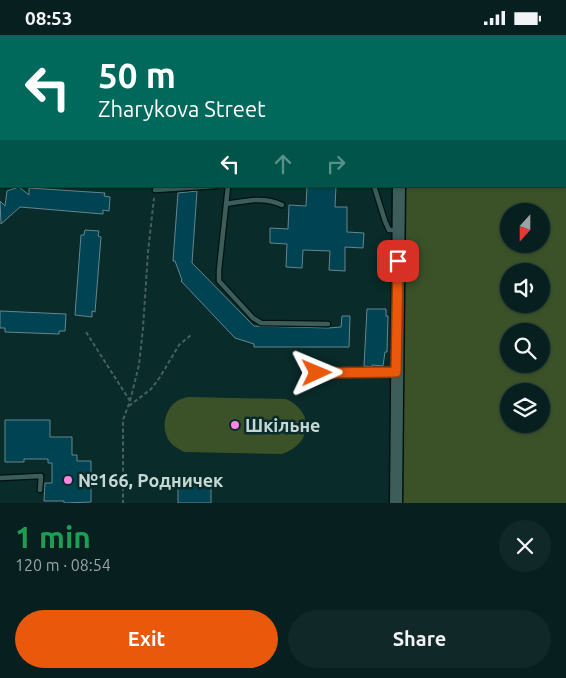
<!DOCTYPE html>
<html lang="en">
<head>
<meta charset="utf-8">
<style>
	body { margin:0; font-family:Ubuntu,sans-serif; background:#102828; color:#f1f3f6; height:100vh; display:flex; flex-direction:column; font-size:19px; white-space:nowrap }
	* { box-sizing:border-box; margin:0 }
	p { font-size:16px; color:#98a3a4 }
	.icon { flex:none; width:28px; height:28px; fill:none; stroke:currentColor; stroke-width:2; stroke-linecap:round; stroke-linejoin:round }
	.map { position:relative; height:468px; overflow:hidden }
	.drawer { display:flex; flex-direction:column; background:#07201f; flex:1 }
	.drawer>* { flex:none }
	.top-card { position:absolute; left:0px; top:0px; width:566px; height:152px; box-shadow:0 1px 4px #0004,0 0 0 1px #283e3d; background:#00695c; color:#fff; overflow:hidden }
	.needle { width:32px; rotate:201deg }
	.tools { position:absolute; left:500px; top:168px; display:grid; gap:10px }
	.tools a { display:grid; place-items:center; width:50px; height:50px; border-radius:50%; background:#07201f; box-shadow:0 1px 4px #0004,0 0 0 1px #283e3d; font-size:25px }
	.pin { position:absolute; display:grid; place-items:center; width:42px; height:42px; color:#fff; margin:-21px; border-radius:10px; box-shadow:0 2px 8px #0006 }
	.me { position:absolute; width:55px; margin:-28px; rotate:89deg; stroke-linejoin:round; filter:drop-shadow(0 0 4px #0008) }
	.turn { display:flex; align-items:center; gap:18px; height:105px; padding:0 15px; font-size:22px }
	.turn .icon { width:65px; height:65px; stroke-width:2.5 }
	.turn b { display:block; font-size:35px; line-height:42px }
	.lanes { display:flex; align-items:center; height:48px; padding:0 15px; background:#0003; justify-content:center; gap:25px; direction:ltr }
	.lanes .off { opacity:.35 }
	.round { display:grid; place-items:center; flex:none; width:52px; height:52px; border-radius:26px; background:#102828 }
	.head { display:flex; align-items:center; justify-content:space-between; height:85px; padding:0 15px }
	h1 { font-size:30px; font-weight:700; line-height:38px; color:#1e9e55 }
	.primary-button { display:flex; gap:10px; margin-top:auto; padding:10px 15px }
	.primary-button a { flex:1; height:58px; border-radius:30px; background:#ea580c; color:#fff; font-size:20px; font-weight:700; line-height:58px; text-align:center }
	.primary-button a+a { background:#102828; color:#f1f3f6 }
	.status { display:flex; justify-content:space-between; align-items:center; height:35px; padding:0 25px; background:#07201f; direction:ltr }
	.status svg { height:14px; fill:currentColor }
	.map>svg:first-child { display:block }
	.green { fill:#3b5228; fill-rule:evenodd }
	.building { fill:#004352; stroke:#66868f }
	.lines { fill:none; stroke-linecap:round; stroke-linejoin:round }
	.lane-casing { stroke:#001211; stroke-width:7 }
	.secondary-casing { stroke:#001211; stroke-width:15 }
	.path { stroke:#44615f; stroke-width:2; stroke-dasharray:4 2.5; stroke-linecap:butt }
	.lane { stroke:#3c5d5a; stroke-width:4.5 }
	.secondary { stroke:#3c5d5a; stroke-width:12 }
	.route-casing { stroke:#983908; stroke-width:12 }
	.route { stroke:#ea580c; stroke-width:9 }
	.poi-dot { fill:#fb86e4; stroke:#092b29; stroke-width:2 }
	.labels { text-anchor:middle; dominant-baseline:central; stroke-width:5; stroke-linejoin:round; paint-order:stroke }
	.poi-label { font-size:18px; font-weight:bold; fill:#c6d8d6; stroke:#092b29; text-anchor:start }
</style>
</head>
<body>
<div class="status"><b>08:53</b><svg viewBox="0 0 49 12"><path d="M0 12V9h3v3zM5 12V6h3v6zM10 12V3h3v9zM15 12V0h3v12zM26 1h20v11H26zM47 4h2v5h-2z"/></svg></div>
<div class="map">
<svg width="566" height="468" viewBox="0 0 566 468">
	<rect width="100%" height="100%" fill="#092b29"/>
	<path class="green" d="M0,0h84l-83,1 -1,75z
		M401,0h165v468h-170l3,-317h166v-150zM509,176h32v33h-32zM509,236h32v33h-32zM509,296h32v33h-32zM509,356h32v33h-32z
		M188,362l98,2c29,13 26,45 -4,55l-98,-2c-3,-2 -7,-4 -10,-6 -14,-11 -12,-35 3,-45 3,-2 7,-3 11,-4z"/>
	<path class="building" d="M307,151h29l-1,21h12v25l17,1 -1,15 -18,-1v24l-16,-1 1,-19 -27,-1 -1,18 -16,-1 1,-23 -17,-1v-15l18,1 1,-24 17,1z
		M19,152l10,8v-7l76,5 -1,3 6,1 -1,14 -6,-1v4l-83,-7 -19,17 -1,-23 5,5 2,-15z
		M197,156l-5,72 62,63 74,2 13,-1 1,-11h8l-1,31h-95v-3l-19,-6 -54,-57 1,-1 -7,-19h-2l5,-68z
		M85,195l14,1 -1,5 3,1 -6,75 -3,-1v6l-17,-2 6,-80h3z
		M367,274h19v7h2l-1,36h-2l-2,14 -11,-1v2l-8,-1z
		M0,276l66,3 -1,17h-6v3l-54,-2v-4h-5z
		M5,385h45v17h22v18h5v6h14v41l-27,1v-2h-20l1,-18h7v-20h-4v-4h-24v3h-19z
		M178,450l33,1v17h-33z"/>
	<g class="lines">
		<g class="lane-casing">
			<path id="lane" d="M245,1l2,-1
				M228,151l-9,84v11l34,37 8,5 67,1
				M374,151l11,35 4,9h8
				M155,155l60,-4
				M226,169c19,-3 38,-8 56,1
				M317,338l78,-1
				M0,443l41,-2 -1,14"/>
		</g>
		<g class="secondary-casing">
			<path id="secondary" d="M153,1l1,-1
				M401,1v-1
				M0,141l1,-1
				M396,468l3,-317"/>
		</g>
		<path class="path" d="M86,297l44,69 -7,19v83
			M130,366l9,-36 4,-37 5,-76 6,-54
			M129,371l22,-17 9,-12 19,-32 12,-10"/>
		<use href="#lane" class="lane"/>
		<use href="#secondary" class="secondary"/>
	</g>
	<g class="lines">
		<g class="route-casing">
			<path id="route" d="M317,338l79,-1 2,-111"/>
		</g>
		<use href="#route" class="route"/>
	</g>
	<g class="poi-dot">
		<circle cx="235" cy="390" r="5"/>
		<circle cx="68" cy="445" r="5"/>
	</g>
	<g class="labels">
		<g class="poi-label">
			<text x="245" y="390">Шкільне</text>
			<text x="78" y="445">№166, Родничек</text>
		</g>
	</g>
</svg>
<div class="tools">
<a><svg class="needle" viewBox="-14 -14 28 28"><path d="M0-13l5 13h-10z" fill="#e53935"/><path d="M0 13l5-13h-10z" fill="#98a3a4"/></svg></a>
<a><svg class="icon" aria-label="sound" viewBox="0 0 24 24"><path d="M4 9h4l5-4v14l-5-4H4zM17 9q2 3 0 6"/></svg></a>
<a><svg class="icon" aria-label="search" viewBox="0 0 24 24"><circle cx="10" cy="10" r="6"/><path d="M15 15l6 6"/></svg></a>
<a><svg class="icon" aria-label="layers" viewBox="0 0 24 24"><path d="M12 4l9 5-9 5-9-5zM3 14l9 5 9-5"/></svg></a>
</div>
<div class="pin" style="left:398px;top:226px;background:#d93025"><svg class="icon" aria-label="arrive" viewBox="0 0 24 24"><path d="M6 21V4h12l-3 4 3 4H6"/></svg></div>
<svg class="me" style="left:317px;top:338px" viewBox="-20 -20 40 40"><path d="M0-17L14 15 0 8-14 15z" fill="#ea580c" stroke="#fff" stroke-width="4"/></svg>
<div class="top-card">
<div class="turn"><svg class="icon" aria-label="left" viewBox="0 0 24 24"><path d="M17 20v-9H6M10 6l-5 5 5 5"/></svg><div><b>50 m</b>Zharykova Street</div></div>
<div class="lanes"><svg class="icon" aria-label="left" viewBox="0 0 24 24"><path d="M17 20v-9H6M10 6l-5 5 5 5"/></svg><svg class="icon off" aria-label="ahead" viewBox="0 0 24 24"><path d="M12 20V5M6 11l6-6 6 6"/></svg><svg class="icon off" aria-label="right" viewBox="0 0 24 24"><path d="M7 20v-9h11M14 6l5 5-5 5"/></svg></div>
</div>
</div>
<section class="drawer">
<div class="head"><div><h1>1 min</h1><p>120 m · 08:54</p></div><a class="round"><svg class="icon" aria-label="close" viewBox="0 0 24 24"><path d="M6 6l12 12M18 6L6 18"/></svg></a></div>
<div class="primary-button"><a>Exit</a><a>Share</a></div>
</section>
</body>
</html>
